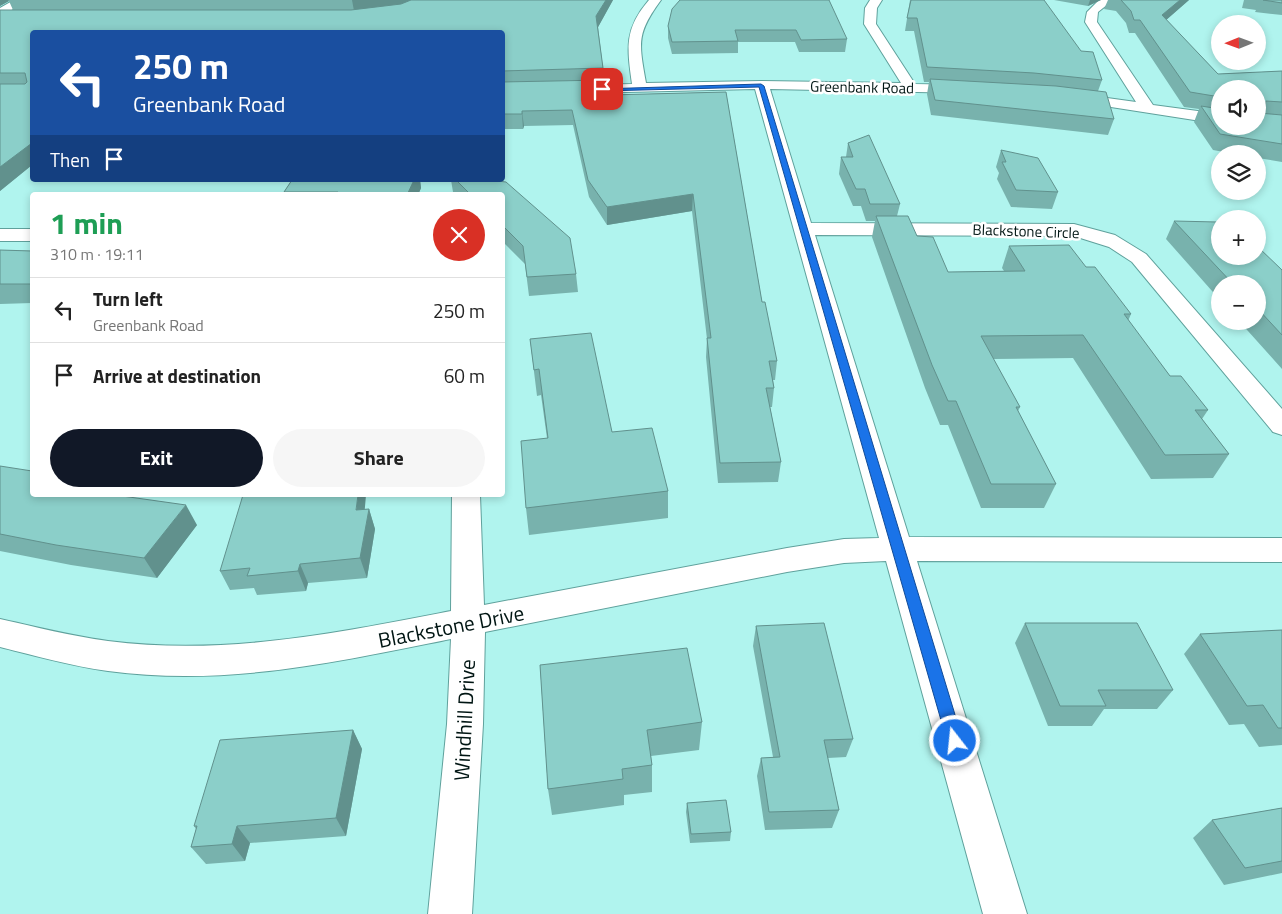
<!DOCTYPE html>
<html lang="en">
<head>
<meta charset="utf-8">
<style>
	body { margin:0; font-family:"Titillium Web",sans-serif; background:#f6f6f6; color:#222; height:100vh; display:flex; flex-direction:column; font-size:19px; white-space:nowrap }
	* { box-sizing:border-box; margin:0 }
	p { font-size:16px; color:#767676 }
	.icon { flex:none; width:28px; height:28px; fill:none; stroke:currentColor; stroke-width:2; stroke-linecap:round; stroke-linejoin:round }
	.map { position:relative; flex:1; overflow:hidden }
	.drawer { position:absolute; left:30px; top:192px; width:475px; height:305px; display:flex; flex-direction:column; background:#fff; border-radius:5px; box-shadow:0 2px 8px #0003 }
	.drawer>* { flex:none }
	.guide { position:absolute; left:30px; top:30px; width:475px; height:152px; border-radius:5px; box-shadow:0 2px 8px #0003; background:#1a4fa0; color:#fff; overflow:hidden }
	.needle { width:32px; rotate:269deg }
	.controls { position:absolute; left:1211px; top:15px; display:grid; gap:10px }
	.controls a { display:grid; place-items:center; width:55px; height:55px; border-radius:50%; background:#fff; box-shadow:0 2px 8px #0003; font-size:25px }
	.pin { position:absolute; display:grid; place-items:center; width:42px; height:42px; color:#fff; margin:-21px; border-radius:10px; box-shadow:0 2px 8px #0006 }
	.me { position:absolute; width:55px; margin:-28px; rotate:344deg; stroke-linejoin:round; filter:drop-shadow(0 0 4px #0008) }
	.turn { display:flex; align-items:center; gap:18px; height:105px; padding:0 20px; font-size:22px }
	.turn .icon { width:65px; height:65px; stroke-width:2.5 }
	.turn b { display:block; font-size:35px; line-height:42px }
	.then { display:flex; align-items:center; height:48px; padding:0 20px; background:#0003; gap:10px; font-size:19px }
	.round { display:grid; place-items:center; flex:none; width:52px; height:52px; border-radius:26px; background:#f6f6f6 }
	.head { display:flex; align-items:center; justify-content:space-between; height:85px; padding:0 20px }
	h1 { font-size:30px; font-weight:700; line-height:38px; color:#1e9e55 }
	.action { display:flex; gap:10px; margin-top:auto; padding:10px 20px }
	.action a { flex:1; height:58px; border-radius:30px; background:#111827; color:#fff; font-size:20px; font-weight:700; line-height:58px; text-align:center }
	.action a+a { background:#f6f6f6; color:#222 }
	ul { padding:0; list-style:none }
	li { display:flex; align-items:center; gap:15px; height:65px; padding:0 20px; border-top:1px solid #e0e0e0 }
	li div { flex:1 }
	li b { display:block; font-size:19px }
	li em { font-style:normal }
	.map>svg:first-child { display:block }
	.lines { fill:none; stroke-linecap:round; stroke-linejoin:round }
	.street-casing { stroke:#5fa19c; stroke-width:2 }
	.secondary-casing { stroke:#5fa19c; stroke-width:2 }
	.street { fill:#fff; fill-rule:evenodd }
	.secondary { fill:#fff; fill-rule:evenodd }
	.wall { fill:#78b2ad; fill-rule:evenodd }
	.shaded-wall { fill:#61918d }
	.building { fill:#8bcfc9; stroke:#61918d }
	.route { fill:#1a73e8; stroke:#114b97 }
	.labels { text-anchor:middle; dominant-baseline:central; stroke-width:5; stroke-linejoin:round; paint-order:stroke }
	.far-street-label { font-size:15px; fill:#001513; stroke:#fff }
	.near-street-label { font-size:21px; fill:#001513; stroke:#fff }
</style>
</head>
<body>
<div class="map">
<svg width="1282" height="914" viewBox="0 0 1282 914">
	<rect width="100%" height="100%" fill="#b0f4ee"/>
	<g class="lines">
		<g class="street-casing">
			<path id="street" d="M649,0h12c-25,34 -22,43 -15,83l115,-2 140,2 -37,-59 1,-16 5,-8h12l-5,8 -1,16 39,60 51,1 7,4 -7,4 -196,-4 41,134 263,1 41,11 31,19 136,155v26l-9,-3 -141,-170 -23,-15 -35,-11 -259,-1 94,302 373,1v24l-365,-1 110,353h-44l-97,-353 -42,2 -57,9 -302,60 -2,92 -11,190h-44l19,-190 4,-85c-115,23 -225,48 -343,32 -37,-5 -72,-15 -108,-24v-28c36,8 71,17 108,22 118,15 228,-8 343,-30l1,-116h28l4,110 303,-57 57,-9 35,-1 -124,-449 -253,6v-8l130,-3c-5,-36 -8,-55 17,-84z
				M1099,0h14l-15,12 -1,10 56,83 67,9v10l-154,-24 -2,-3 2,-3 5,-1 65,9 -51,-80 2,-10z
				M0,229h32v12h-32z"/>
		</g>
		<g class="secondary-casing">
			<path id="secondary" d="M14,0h14l-28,17v-9z"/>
		</g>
		<use href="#street" class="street"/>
		<use href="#secondary" class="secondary"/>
	</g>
	<path class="wall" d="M0,0h613l-15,27 5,41 1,12 4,15 118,-3 36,210 15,59 -2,19h-2l1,8 -2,19h-2l11,55 -3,20 -60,1 -12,-126 1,-18 -15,-128 -85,14 -18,-28 -16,-72 -49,1 -1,3h-21v-97h-470v133l-32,26v-181h13l-4,-9 -9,5z
		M680,0l167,39 -2,13h-46l-4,-10h-57v11l-66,1 -4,-16v-12z
		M910,0l192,80 -4,11 16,28 -6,16 -177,-20 -4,-21 2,-12h-5l-10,-51h-9z
		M1054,0h47l-13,6z
		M1108,0h81l-23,20 52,54 64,-3v91l-24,-4v-4h-23l-22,-4 -19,-28 5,-13 -15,-2 -49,-74h-6l-3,-10 -10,-12 -12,-2zM1220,89l38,37h-38z
		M1244,0h38v15l-27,-3 1,-2 -14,-2z
		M848,143l52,61 -3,12 20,20 31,36 56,-1 -2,-3 7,-22 77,21 45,47 -3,7 42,55 38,34 -6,9 27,35 -16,24 -62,1 -78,-121 -80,1 27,48 -2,4 38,73 -12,24h-63l-33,-83h-8l-15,-37 -53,-151 3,-16h-9l-5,-15h-8l-14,-32 2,-17h5z
		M1001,150l57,42 -6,17 -41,-2 -14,-28 2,-6 -3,-6z
		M292,180h128l1,8 -3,7h-133l-1,-3z
		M451,180h38l87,94 2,18 -49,4 -4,-32 -23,-23v-46h-46l-3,-3z
		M1174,221l46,35 62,14v99l-43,-48h19v-37h-38v16l-54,-61z
		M0,250l32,1v52l-32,1z
		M530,339l82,93 56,59v27l-139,17 -3,-27 21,-70 -6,-43 -4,1z
		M0,466l197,59 -40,53 -86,-13 -71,-14z
		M365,509h4l6,20 -8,49 -59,5 -2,8 -49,4 -3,-7 -24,2 -10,-19z
		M1025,623l148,67 -16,19h-53l-12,17h-44l-33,-83z
		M756,626l97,113 -7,18 -18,1 11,52 -7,18 -67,2 -8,-54 4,-18 12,-1 -20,-111z
		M1282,630v115l-23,2 -15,-23 -15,1 -45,-71 16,-20z
		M540,665l162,57 -3,28 -48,6 1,9v27l-28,3v10l-72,10 -4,-26z
		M353,730l9,19 -16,87 -96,7 -5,18 -39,3 -15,-17 5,-18 -2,-3z
		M687,803l44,29 -1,9 -40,2 -4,-31z
		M1282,808v65l-58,12 -31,-47 19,-18z"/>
	<path class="shaded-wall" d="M0,0h8l1,1 -9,5z
		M352,0h66l-17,6 -47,5z
		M606,0h7l-16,29 -1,-13z
		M1090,0h11l-13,6z
		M1180,0h9l-32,28 5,-13z
		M1264,109l-6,12v-10z
		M522,111l2,15 -1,3 -1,-15z
		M32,143v22l-32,26v-24z
		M414,180h6l1,8 -3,7h-11z
		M693,194l-1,17 -85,14v-18z
		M358,495h8l-3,35 -7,-20z
		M186,505l11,20 -40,53 -13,-20z
		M369,509l6,20 -8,49 -7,-20z
		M300,564l8,19 -2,8 -8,-20z
		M353,730l9,19 -16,87 -10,-18z
		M237,826l13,17 -5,18 -13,-17z"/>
	<path class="building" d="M411,0h195l-10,16 7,52 -101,3v-39h-470v111l-32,24v-83h25l2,-2 -2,-9h-25v-63h351l50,-6z
		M680,0h149l18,39 -46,1 -5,-10h-61l3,11 -66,1 -4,-16 4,-17z
		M911,0h133l37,51 12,1 9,28 -68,-7 -107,-6 -10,-49h-10z
		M1121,0h59l-18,15 56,59 64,-3v31l-16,-1 -2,8 -6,2 1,2 23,2v29l-62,-10 -19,-28 19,3v17h38v-37h-38v8l-30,-5 -50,-72h-6l-3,-9z
		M1263,0h19v3z
		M930,79l126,7 50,6 8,27 -179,-19z
		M605,80l3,15 118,-3 36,210h3l12,59h-8l5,27h-8l15,74 -61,1 -13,-125h4l-18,-144 -86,13 -19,-27 -16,-70 -50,1v3h-20v-32z
		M869,135l31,69h-30l-5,-15h-9l-15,-32h12l-5,-14z
		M1001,150l37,8 20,34 -42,-2 -14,-28h4z
		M292,180h122l-7,15h-71l2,-3h-54z
		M456,180h33l17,2 64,56 6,36 -49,3 -4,-31 -21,-21v-30h-31z
		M876,216h32l9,20 16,1 15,35 77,-1 -16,-25 60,-1 17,22h9l36,47h-7l46,62h11l27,34h-13l34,44 -64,1 -82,-120 -102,1 39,71h-4l40,77h-65l-35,-83h-8l-16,-36z
		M1174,221l43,1 3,2v32h38v-9l24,23v65l-24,-26v-25h-25z
		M0,250l32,1v33h-32z
		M591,333l21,99 40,-4 16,63 -142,17 -5,-67 27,-3 -9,-69 -5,1 -4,-31z
		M0,466l32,5v24h83l71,10 -42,53 -88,-13 -56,-11z
		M243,495h115l-2,15 13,-1 -9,49 -60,6 -2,7 -51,5 3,-8 -30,3z
		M824,623l29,116 -29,1 15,70 -70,2 -8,-54 19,-1 -24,-131z
		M1025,623h112l36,67h-75l8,16h-46z
		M1282,630v98h-4l-15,-23 -16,1 -47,-72z
		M687,648l15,74 -55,8 5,35 -30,4 1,10 -75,10 -8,-124z
		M353,730l-17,88 -99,8 -5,18 -41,3 6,-21h-3l26,-86z
		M726,800l5,32 -40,2 -4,-31z
		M1282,808v53l-37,7 -33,-48z"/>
	<path class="route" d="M761,84l3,2 199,655 -3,5 -5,2 -5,-2 -3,-5 -188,-654 -157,4 -3,-2z"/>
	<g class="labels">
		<g class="far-street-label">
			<text transform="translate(862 87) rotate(1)">Greenbank Road</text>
			<text transform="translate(1026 231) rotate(2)">Blackstone Circle</text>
		</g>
		<g class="near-street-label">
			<text transform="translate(451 626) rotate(-11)">Blackstone Drive</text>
			<text transform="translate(464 720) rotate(-87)">Windhill Drive</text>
		</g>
	</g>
</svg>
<div class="controls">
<a><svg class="needle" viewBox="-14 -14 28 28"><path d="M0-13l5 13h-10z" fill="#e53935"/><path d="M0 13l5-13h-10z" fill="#767676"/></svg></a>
<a><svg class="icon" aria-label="sound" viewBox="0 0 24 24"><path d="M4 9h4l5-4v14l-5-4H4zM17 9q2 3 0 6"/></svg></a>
<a><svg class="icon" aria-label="layers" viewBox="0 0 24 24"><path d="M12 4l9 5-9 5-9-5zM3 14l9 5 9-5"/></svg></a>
<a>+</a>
<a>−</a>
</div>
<div class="pin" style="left:602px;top:89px;background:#d93025"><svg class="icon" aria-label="arrive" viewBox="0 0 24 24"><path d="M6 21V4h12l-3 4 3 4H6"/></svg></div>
<svg class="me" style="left:955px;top:741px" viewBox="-20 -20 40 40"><circle r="17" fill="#1a73e8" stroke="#fff" stroke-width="3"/><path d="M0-11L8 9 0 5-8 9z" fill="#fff"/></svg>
<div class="guide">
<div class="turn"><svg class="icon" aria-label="left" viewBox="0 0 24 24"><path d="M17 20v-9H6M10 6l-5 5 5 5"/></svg><div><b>250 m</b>Greenbank Road</div></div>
<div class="then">Then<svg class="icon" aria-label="arrive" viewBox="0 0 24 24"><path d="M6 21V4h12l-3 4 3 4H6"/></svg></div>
</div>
<section class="drawer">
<div class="head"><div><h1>1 min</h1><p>310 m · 19:11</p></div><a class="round" style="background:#d93025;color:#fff"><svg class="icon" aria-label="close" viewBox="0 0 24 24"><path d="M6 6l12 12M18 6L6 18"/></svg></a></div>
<ul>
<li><svg class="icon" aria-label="left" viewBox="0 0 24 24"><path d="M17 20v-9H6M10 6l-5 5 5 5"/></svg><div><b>Turn left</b><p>Greenbank Road</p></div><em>250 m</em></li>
<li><svg class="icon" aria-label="arrive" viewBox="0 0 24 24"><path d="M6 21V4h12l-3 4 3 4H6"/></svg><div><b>Arrive at destination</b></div><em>60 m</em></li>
</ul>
<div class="action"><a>Exit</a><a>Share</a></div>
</section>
</div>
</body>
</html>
